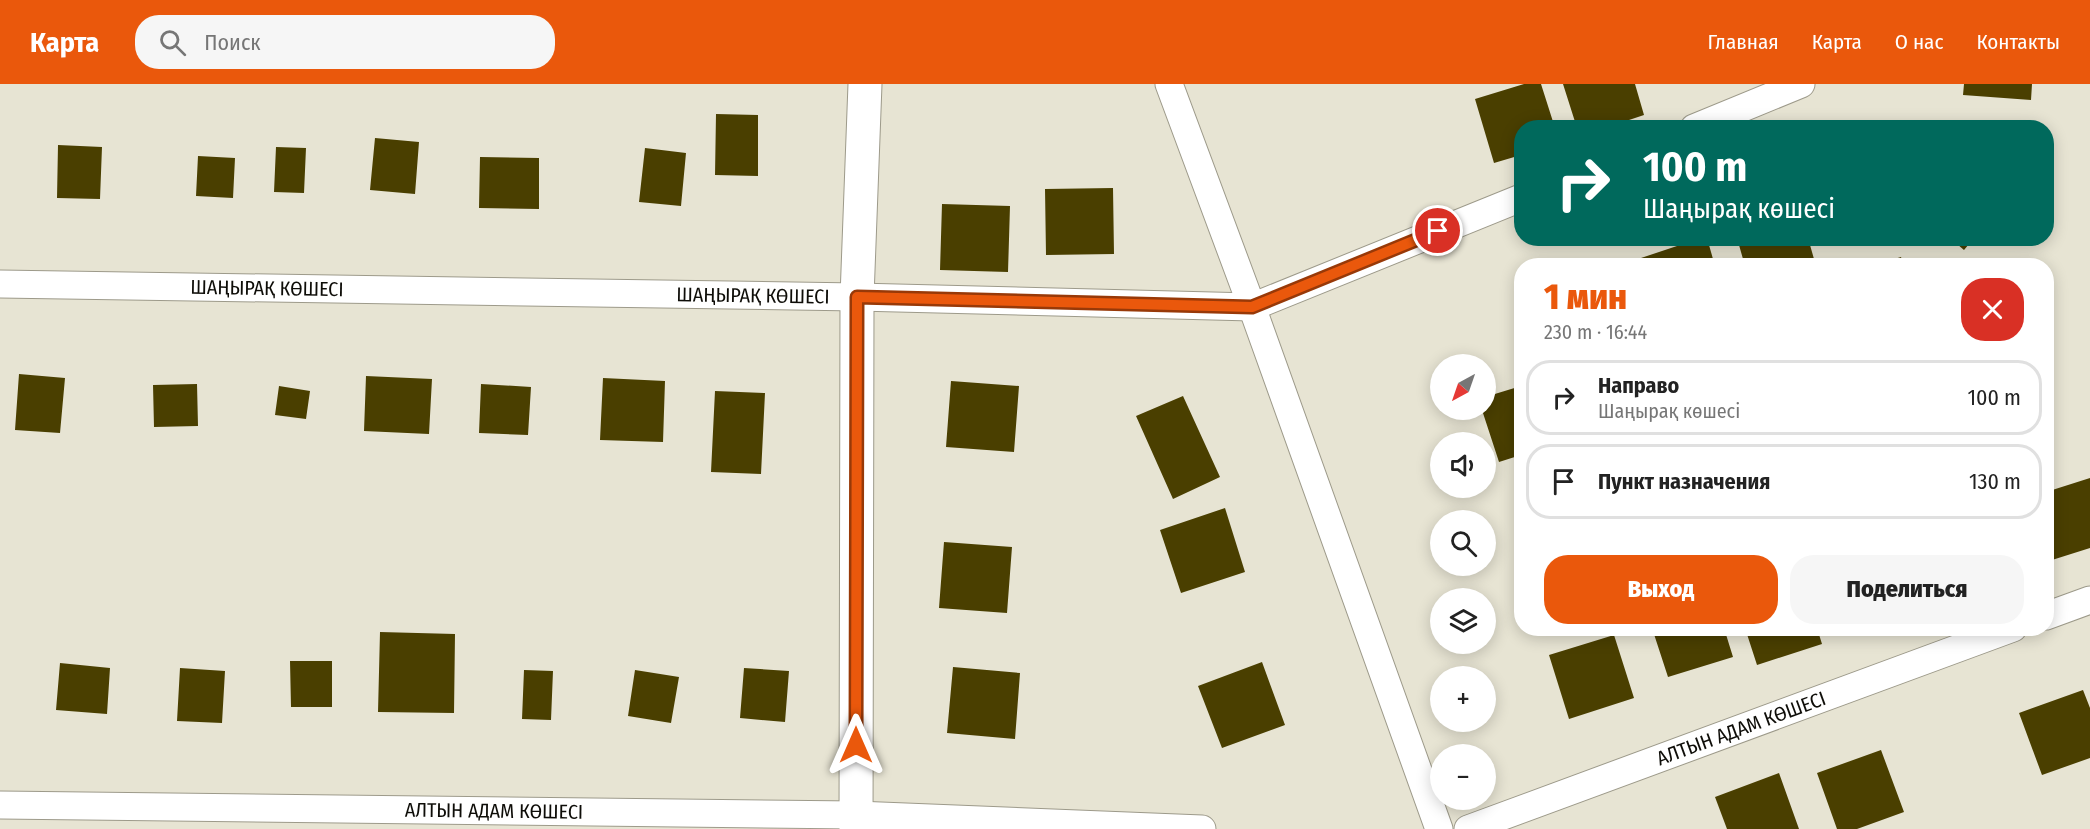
<!DOCTYPE html>
<html lang="ru">
<head>
<meta charset="utf-8">
<style>
	body { margin:0; font-family:"Fira Sans Condensed",sans-serif; background:#f6f6f6; color:#222; height:100vh; display:flex; flex-direction:column; font-size:22px; white-space:nowrap }
	* { box-sizing:border-box; margin:0 }
	p { font-size:20px; color:#767676 }
	.icon { flex:none; width:33px; height:33px; fill:none; stroke:currentColor; stroke-width:2; stroke-linecap:round; stroke-linejoin:round }
	.map { position:relative; flex:1; overflow:hidden }
	.sheet { position:absolute; left:1514px; top:174px; width:540px; height:378px; display:flex; flex-direction:column; background:#fff; border-radius:24px; box-shadow:0 3px 15px #0003 }
	.sheet>* { flex:none }
	.hud { position:absolute; left:1514px; top:36px; width:540px; height:126px; border-radius:24px; box-shadow:0 3px 15px #0003; background:#00695c; color:#fff; overflow:hidden }
	.needle { width:39px; rotate:220deg }
	.controls { position:absolute; left:1430px; top:270px; display:grid; gap:12px }
	.controls a { display:grid; place-items:center; width:66px; height:66px; border-radius:50%; background:#fff; box-shadow:0 3px 15px #0003; font-size:30px }
	.pin { position:absolute; display:grid; place-items:center; width:51px; height:51px; color:#fff; margin:-26px; border:3px solid #fff; border-radius:50%; box-shadow:0 2px 6px #0007 }
	.me { position:absolute; width:66px; margin:-33px; rotate:0deg; stroke-linejoin:round; filter:drop-shadow(0 0 4px #0008) }
	.turn { display:flex; align-items:center; gap:21px; height:126px; padding:0 30px; font-size:27px }
	.turn .icon { width:78px; height:78px; stroke-width:2.5 }
	.turn b { display:block; font-size:42px; line-height:51px }
	.round { display:grid; place-items:center; flex:none; width:63px; height:63px; border-radius:24px; background:#f6f6f6 }
	.summary { display:flex; align-items:center; justify-content:space-between; height:102px; padding:0 30px }
	h1 { font-size:36px; font-weight:800; line-height:45px; color:#ea580c }
	.action { display:flex; gap:12px; margin-top:auto; padding:12px 30px }
	.action a { flex:1; height:69px; border-radius:24px; background:#ea580c; color:#fff; font-size:24px; font-weight:800; line-height:69px; text-align:center }
	.action a+a { background:#f6f6f6; color:#222 }
	ul { padding:0; list-style:none }
	li { display:flex; align-items:center; gap:18px; height:75px; margin:0 12px 9px; padding:0 18px; border:3px solid #e0e0e0; border-radius:24px }
	li div { flex:1 }
	li b { display:block; font-size:22px }
	li em { font-style:normal }
	header { display:flex; align-items:center; gap:36px; box-sizing:border-box; height:84px; padding:0 30px; background:#ea580c; color:#fff }
	header strong { font-size:28px }
	nav { display:flex; gap:33px; margin-inline-start:auto; font-size:21px }
	.search { width:420px; height:54px; background:#f6f6f6; display:flex; align-items:center; gap:15px; box-sizing:border-box; padding:0 21px; border-radius:24px; color:#767676; font-size:22px }
	.map>svg:first-child { display:block }
	.building { fill:#4a3f00 }
	.lines { fill:none; stroke-linecap:round; stroke-linejoin:round }
	.minor-casing { stroke:#9d9a8a; stroke-width:29 }
	.tertiary-casing { stroke:#9d9a8a; stroke-width:35 }
	.minor { stroke:#fff; stroke-width:27 }
	.tertiary { stroke:#fff; stroke-width:33 }
	.route-casing { stroke:#983908; stroke-width:15 }
	.route { stroke:#ea580c; stroke-width:10 }
	.labels { text-anchor:middle; dominant-baseline:central; stroke-width:6; stroke-linejoin:round; paint-order:stroke }
	.street-label { font-size:20px; fill:#0e0d08; stroke:#e7e4d3 }
</style>
</head>
<body>
<header>
<strong>Карта</strong>
<div class="search"><svg class="icon" aria-label="search" viewBox="0 0 24 24"><circle cx="10" cy="10" r="6"/><path d="M15 15l6 6"/></svg>Поиск</div>
<nav><a>Главная</a><a>Карта</a><a>О нас</a><a>Контакты</a></nav>
</header>
<div class="map">
<svg width="2090" height="745" viewBox="0 0 2090 745">
	<rect width="100%" height="100%" fill="#e7e4d3"/>
	<path class="building" d="M1524,0h17l14,44h-34v27l-27,8 -19,-64z
		M1563,0h72l9,31 -39,13h-28z
		M1964,0h68l-1,16 -68,-5z
		M716,30l42,1v61l-43,-1z
		M375,54l44,4 -4,52 -45,-4z
		M58,61l44,2 -2,52 -43,-1z
		M276,63l30,1 -2,45 -30,-1z
		M645,64l41,5 -5,53 -42,-4z
		M198,72l37,2 -2,40 -37,-2z
		M480,73l59,1v51l-60,-1z
		M1113,104l1,66 -68,1 -1,-66z
		M942,120l68,2 -2,66 -68,-2z
		M1701,154h6l8,28h-71l-3,-8z
		M1737,154h71l8,28h-71z
		M1950,154h24l-10,12z
		M1901,173l3,9h-29v-1z
		M19,290l46,4 -5,55 -45,-3z
		M366,292l66,3 -3,55 -65,-3z
		M603,294l62,3 -2,61 -63,-2z
		M951,297l68,5 -5,66 -68,-5z
		M197,300l1,42 -44,1 -1,-42z
		M481,300l50,3 -3,48 -49,-2z
		M279,302l31,5 -4,28 -31,-4z
		M1521,302v69l-22,7 -17,-52h3v-13z
		M715,307l50,2 -4,81 -50,-2z
		M1183,312l37,81 -47,22 -37,-83z
		M2090,394v70l-38,12 -6,-20v-48z
		M1225,424l20,64 -64,21 -21,-63z
		M944,458l68,5 -5,66 -68,-5z
		M1652,544h72l9,29 -65,20z
		M1745,544h72l5,16 -65,21z
		M380,548l75,2 -1,79 -76,-1z
		M1614,551l20,63 -65,21 -20,-64z
		M290,577h42v46h-41z
		M1262,578l23,63 -63,23 -24,-62z
		M60,579l50,5 -3,46 -51,-4z
		M953,583l67,6 -5,66 -68,-6z
		M180,584l45,3 -3,52 -45,-2z
		M744,584l45,3 -4,51 -45,-4z
		M524,586l29,1 -2,49 -29,-1z
		M635,586l44,7 -8,46 -43,-7z
		M2083,606l7,18v50l-48,17 -23,-62z
		M1881,666l23,62 -47,17h-20l-20,-56z
		M1779,689l20,56h-72l-12,-32z"/>
	<g class="lines">
		<g class="minor-casing">
			<g id="minor">
				<path d="M1169,0l83,223 187,522"/>
				<path d="M1694,44l107,-44"/>
				<path id="s1" d="M0,200l857,13 395,10 269,-109"/>
				<path d="M2046,532l44,-16"/>
				<path id="s2" d="M0,721l856,10 346,14"/>
				<path id="s3" d="M1468,745l545,-201"/>
			</g>
		</g>
		<g class="tertiary-casing">
			<path id="tertiary" d="M856,745l1,-532 8,-213"/>
		</g>
		<use href="#minor" class="minor"/>
		<use href="#tertiary" class="tertiary"/>
	</g>
	<g class="lines">
		<g class="route-casing">
			<path id="route" d="M856,661l1,-448 395,10 186,-76"/>
		</g>
		<use href="#route" class="route"/>
	</g>
	<g class="labels">
		<g class="street-label">
			<text stroke="none"><textPath href="#s1" startOffset="267">ШАҢЫРАҚ КӨШЕСІ</textPath></text>
			<text stroke="none"><textPath href="#s1" startOffset="753">ШАҢЫРАҚ КӨШЕСІ</textPath></text>
			<text stroke="none"><textPath href="#s3" startOffset="291">АЛТЫН АДАМ КӨШЕСІ</textPath></text>
			<text stroke="none"><textPath href="#s2" startOffset="494">АЛТЫН АДАМ КӨШЕСІ</textPath></text>
		</g>
	</g>
</svg>
<div class="controls">
<a><svg class="needle" viewBox="-14 -14 28 28"><path d="M0-13l5 13h-10z" fill="#e53935"/><path d="M0 13l5-13h-10z" fill="#767676"/></svg></a>
<a><svg class="icon" aria-label="sound" viewBox="0 0 24 24"><path d="M4 9h4l5-4v14l-5-4H4zM17 9q2 3 0 6"/></svg></a>
<a><svg class="icon" aria-label="search" viewBox="0 0 24 24"><circle cx="10" cy="10" r="6"/><path d="M15 15l6 6"/></svg></a>
<a><svg class="icon" aria-label="layers" viewBox="0 0 24 24"><path d="M12 4l9 5-9 5-9-5zM3 14l9 5 9-5"/></svg></a>
<a>+</a>
<a>−</a>
</div>
<div class="pin" style="left:1438px;top:147px;background:#d93025"><svg class="icon" aria-label="arrive" viewBox="0 0 24 24"><path d="M6 21V4h12l-3 4 3 4H6"/></svg></div>
<svg class="me" style="left:856px;top:661px" viewBox="-20 -20 40 40"><path d="M0-17L14 15 0 8-14 15z" fill="#ea580c" stroke="#fff" stroke-width="4"/></svg>
<div class="hud">
<div class="turn"><svg class="icon" aria-label="right" viewBox="0 0 24 24"><path d="M7 20v-9h11M14 6l5 5-5 5"/></svg><div><b>100 m</b>Шаңырақ көшесі</div></div>
</div>
<section class="sheet">
<div class="summary"><div><h1>1 мин</h1><p>230 m · 16:44</p></div><a class="round" style="background:#d93025;color:#fff"><svg class="icon" aria-label="close" viewBox="0 0 24 24"><path d="M6 6l12 12M18 6L6 18"/></svg></a></div>
<ul>
<li><svg class="icon" aria-label="right" viewBox="0 0 24 24"><path d="M7 20v-9h11M14 6l5 5-5 5"/></svg><div><b>Направо</b><p>Шаңырақ көшесі</p></div><em>100 m</em></li>
<li><svg class="icon" aria-label="arrive" viewBox="0 0 24 24"><path d="M6 21V4h12l-3 4 3 4H6"/></svg><div><b>Пункт назначения</b></div><em>130 m</em></li>
</ul>
<div class="action"><a>Выход</a><a>Поделиться</a></div>
</section>
</div>
</body>
</html>
